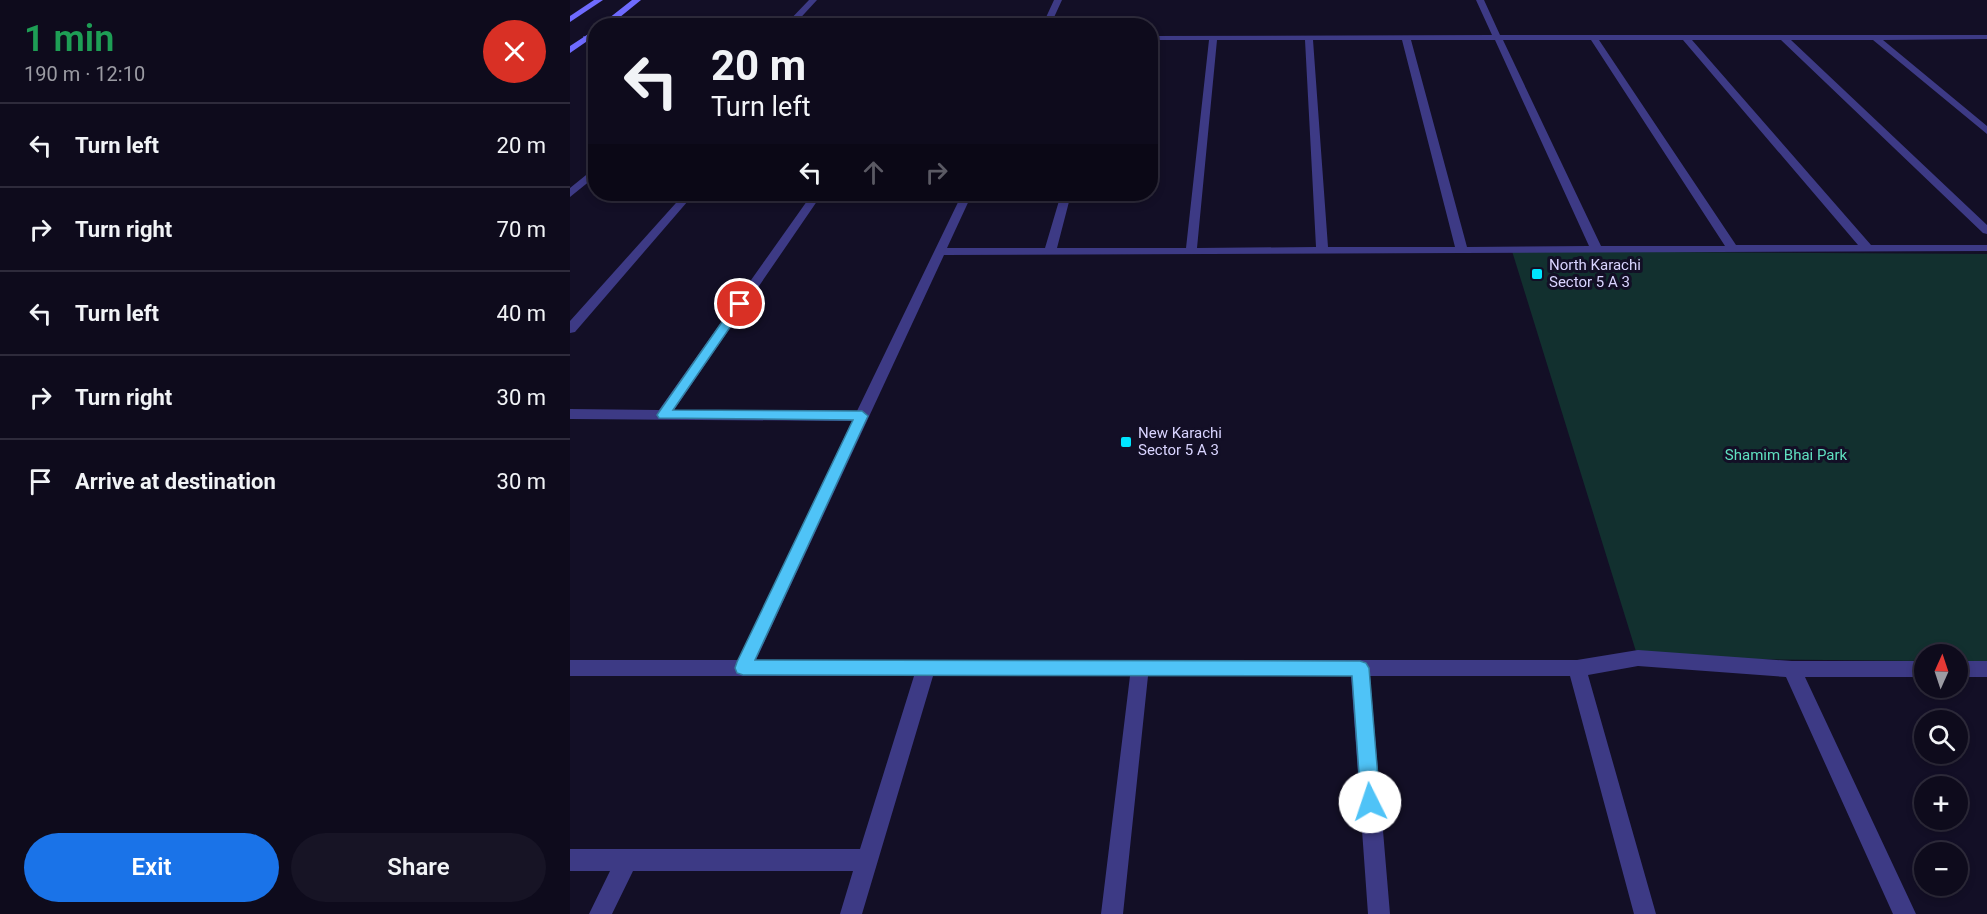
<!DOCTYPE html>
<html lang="en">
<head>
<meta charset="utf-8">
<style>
	body { margin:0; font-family:Roboto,sans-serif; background:#171425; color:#f1f3f6; height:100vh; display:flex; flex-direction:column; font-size:22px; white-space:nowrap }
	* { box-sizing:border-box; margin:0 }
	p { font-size:20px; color:#9b9ba3 }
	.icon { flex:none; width:33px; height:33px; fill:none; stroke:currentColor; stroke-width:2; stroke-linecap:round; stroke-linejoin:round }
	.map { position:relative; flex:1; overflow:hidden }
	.side { display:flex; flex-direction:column; background:#0e0b1c; width:570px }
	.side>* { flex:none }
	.hud { position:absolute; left:18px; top:18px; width:570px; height:183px; border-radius:24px; box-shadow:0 3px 9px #0003,0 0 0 2px #2e2b3b; background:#0e0b1c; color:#f1f3f6; overflow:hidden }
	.needle { width:39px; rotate:3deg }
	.fabs { position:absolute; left:1344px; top:644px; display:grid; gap:12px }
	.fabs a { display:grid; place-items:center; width:54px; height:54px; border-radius:50%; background:#0e0b1c; box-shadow:0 3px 9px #0003,0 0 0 2px #2e2b3b; font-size:30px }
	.pin { position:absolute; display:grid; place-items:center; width:51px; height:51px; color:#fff; margin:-26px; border:3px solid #fff; border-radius:50%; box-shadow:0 2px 6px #0007 }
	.me { position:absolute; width:66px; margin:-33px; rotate:356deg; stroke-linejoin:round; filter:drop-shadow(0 0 4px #0008) }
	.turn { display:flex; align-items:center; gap:21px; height:126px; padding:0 24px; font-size:27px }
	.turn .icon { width:78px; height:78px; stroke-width:2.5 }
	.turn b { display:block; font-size:42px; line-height:51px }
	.lanes { display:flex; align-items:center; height:57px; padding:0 24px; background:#0003; justify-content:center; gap:30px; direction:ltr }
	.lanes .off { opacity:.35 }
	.round { display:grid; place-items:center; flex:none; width:63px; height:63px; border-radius:32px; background:#171425 }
	.summary { display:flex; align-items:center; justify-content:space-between; height:102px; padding:0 24px }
	h1 { font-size:36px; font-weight:600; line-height:45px; color:#1e9e55 }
	.button { display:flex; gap:12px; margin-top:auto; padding:12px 24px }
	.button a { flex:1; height:69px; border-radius:36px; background:#1a73e8; color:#fff; font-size:24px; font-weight:600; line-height:69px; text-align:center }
	.button a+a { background:#171425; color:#f1f3f6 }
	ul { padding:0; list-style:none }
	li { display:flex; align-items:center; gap:18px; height:84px; padding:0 24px; border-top:2px solid #2e2b3b }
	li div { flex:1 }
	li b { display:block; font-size:22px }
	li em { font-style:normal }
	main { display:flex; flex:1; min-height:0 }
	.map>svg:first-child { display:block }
	.green { fill:#12302f }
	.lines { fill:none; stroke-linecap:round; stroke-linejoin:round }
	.minor { fill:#3d3a85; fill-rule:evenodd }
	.secondary { fill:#6f6bff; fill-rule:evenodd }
	.route { fill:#4fc3f7; stroke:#337fa1; stroke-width:1.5 }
	.poi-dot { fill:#00e5ff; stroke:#130f26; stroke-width:2 }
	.labels { text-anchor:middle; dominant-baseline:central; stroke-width:6; stroke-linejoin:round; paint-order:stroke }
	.poi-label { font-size:15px; fill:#d9d4ff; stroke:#130f26; text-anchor:start }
	.park-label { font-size:15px; fill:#5fe0c0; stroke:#130f26 }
</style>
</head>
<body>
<main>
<section class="side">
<div class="summary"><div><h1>1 min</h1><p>190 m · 12:10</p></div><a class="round" style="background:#d93025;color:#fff"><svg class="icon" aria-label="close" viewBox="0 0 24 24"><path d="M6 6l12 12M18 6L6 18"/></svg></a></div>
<ul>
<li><svg class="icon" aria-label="left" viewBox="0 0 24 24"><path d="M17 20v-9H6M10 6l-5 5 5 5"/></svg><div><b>Turn left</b></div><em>20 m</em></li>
<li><svg class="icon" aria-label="right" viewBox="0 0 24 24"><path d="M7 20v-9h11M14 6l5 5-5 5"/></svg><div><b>Turn right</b></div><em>70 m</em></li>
<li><svg class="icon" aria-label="left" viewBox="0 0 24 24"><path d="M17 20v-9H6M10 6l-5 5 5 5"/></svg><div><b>Turn left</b></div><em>40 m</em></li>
<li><svg class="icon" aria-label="right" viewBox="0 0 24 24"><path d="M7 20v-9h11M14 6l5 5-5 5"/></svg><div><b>Turn right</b></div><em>30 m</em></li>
<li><svg class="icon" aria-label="arrive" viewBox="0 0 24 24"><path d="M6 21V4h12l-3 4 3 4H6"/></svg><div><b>Arrive at destination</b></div><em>30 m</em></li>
</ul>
<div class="button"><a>Exit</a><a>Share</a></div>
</section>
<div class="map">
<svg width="1417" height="914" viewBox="0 0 1417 914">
	<rect width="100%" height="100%" fill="#130f26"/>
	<path class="green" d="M942,251l475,3v407h-29v-7h-34v7l-286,-3z"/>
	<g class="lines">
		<path class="minor" d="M239,0h8l-24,26h-9z
			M484,0h8l-12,26h-8z
			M906,0h8l16,35h487v4l-104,1 104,86v8l-114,-94h-82l196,185v9l-4,-1 -202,-193h-89l179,205h116v6l-1043,4 -188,405h821l61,-10 154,11h132v16h-119l111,237h-23l-107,-237 -148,-11 -50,9 68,239h-22l-64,-238h-200l20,238h-22l-17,-238h-203l-25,238h-22l29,-238h-197l-71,238h-22l13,-43h-220l-21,43h-23l21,-43h-40v-22h290l54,-173h-344v-16h168l114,-239 -282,-2v-10l89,1 153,-216h10l-148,216 183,1 105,-217h10l-25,54h98l16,-54h10l-14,54h129l23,-208h-59v-4l342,-1zM647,40h88l11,207 -119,1zM743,40h89l53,207h-127zM841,40h84l94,206 -122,1zM933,40h88l134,206h-124zM1029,40h84l175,205h-122z
			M13,36h13v4h-13z
			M26,167v9l-26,21v-9z
			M114,194h10l-119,138 -5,1v-12z
			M1388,661h29v16h-29z"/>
		<path class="secondary" d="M24,0h9l-33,22v-6z
			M62,0h9l-32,26h-10z
			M26,29v6l-26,18v-7z"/>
	</g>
	<path class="route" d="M170,301l6,3 -73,106 189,1 6,5 -113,244 605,1 6,2 3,5 11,134 -3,7 -7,3 -6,-3 -3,-7 -9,-126 -609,-1 -6,-2 -2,-5 2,-6 116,-242 -194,-2 -2,-3 2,-3 77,-110z"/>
	<g class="poi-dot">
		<rect x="961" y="268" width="12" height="12" rx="3"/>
		<rect x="550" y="436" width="12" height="12" rx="3"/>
	</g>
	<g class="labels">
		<g class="poi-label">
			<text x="979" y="265">North Karachi<tspan x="979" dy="17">Sector 5 A 3</tspan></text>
			<text x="568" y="433">New Karachi<tspan x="568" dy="17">Sector 5 A 3</tspan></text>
		</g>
		<g class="park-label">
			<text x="1216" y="455">Shamim Bhai Park</text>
		</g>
	</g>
</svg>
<div class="fabs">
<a><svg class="needle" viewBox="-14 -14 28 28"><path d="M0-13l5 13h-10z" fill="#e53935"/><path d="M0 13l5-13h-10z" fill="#9b9ba3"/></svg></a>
<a><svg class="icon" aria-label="search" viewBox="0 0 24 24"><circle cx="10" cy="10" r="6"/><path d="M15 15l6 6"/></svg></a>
<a>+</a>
<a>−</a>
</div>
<div class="pin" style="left:170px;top:304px;background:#d93025"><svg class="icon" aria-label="arrive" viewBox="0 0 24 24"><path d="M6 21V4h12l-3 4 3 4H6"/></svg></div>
<svg class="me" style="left:800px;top:802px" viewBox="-20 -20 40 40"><circle r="19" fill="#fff"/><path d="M0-13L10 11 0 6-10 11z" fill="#4fc3f7"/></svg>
<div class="hud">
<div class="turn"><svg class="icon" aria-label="left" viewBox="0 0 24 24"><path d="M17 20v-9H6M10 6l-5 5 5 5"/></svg><div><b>20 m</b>Turn left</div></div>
<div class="lanes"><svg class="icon" aria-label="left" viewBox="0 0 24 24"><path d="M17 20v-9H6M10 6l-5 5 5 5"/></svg><svg class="icon off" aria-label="ahead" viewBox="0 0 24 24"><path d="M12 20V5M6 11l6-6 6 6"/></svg><svg class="icon off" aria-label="right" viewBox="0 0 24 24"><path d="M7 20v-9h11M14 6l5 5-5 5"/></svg></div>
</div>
</div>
</main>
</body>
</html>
